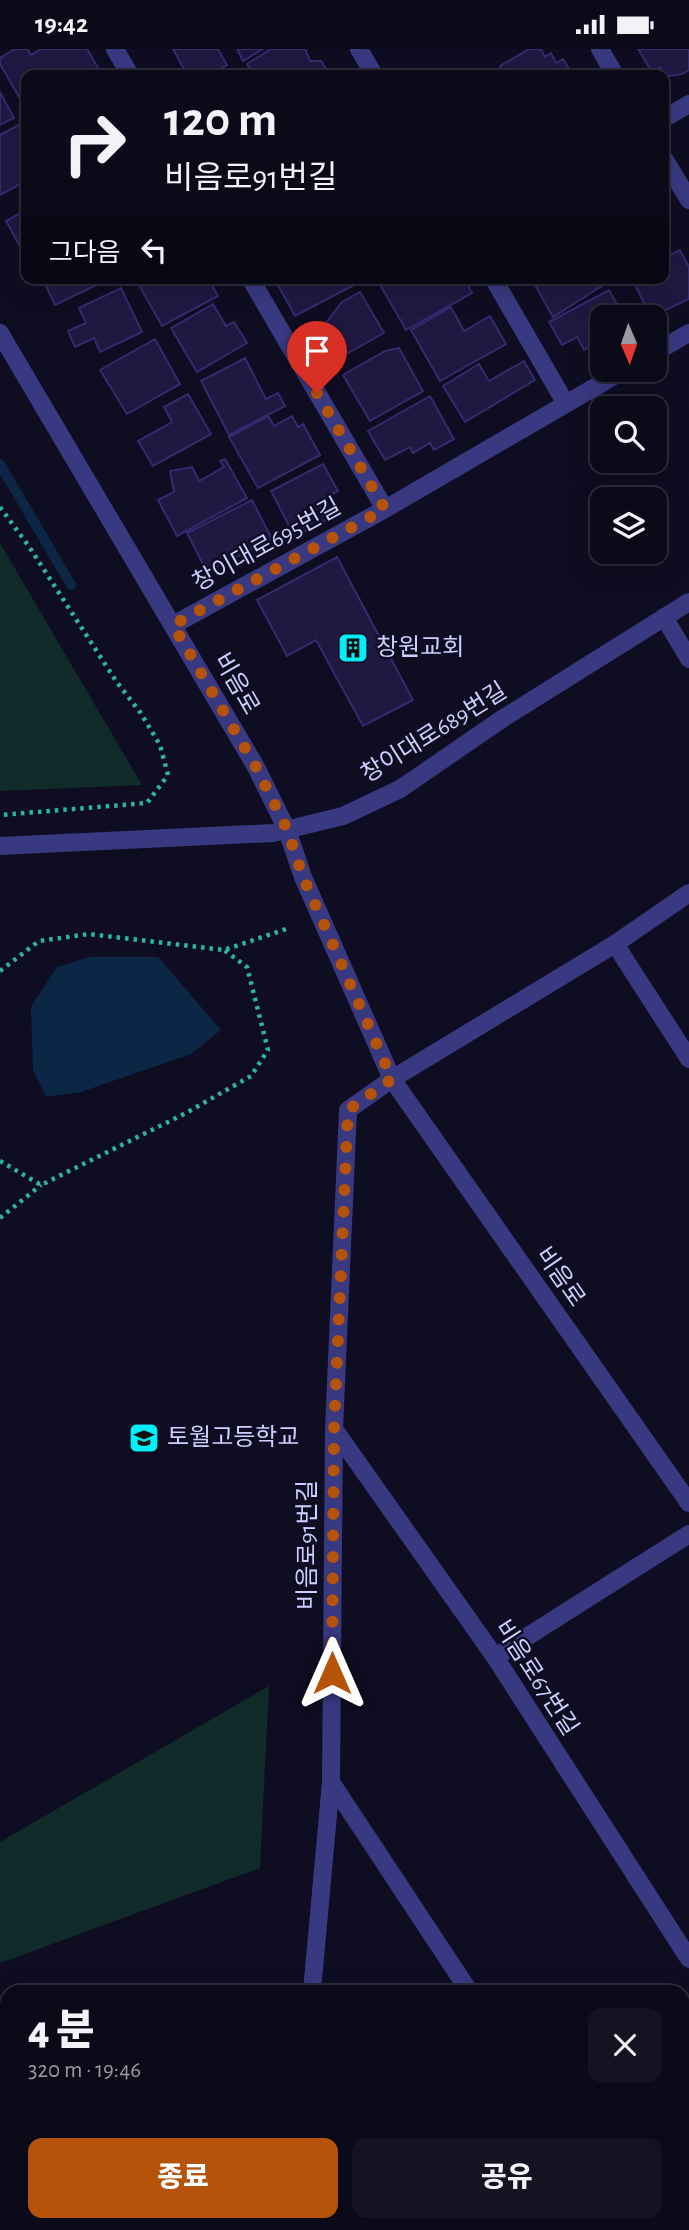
<!DOCTYPE html>
<html lang="ko">
<head>
<meta charset="utf-8">
<style>
	body { margin:0; font-family:"Alegreya Sans","Noto Sans KR",sans-serif; background:#141322; color:#f1f3f6; height:100vh; display:flex; flex-direction:column; font-size:26px; white-space:nowrap }
	* { box-sizing:border-box; margin:0 }
	p { font-size:23px; color:#9a9aa2 }
	.icon { flex:none; width:38px; height:38px; fill:none; stroke:currentColor; stroke-width:2; stroke-linecap:round; stroke-linejoin:round }
	.map { position:relative; flex:1; overflow:hidden }
	.panel { position:absolute; left:0px; top:1936px; width:690px; height:247px; display:flex; flex-direction:column; background:#0b0a19; border-radius:21px 21px 0 0; box-shadow:0 7px 28px #0002,0 0 0 2px #2b2b38 }
	.panel>* { flex:none }
	.top-card { position:absolute; left:21px; top:21px; width:648px; height:214px; border-radius:14px; box-shadow:0 7px 28px #0002,0 0 0 2px #2b2b38; background:#0b0a19; color:#f1f3f6; overflow:hidden }
	.needle { width:46px; rotate:178deg }
	.controls { position:absolute; left:590px; top:256px; display:grid; gap:14px }
	.controls a { display:grid; place-items:center; width:77px; height:77px; border-radius:14px; background:#0b0a19; box-shadow:0 7px 28px #0002,0 0 0 2px #2b2b38; font-size:35px }
	.pin { position:absolute; display:grid; place-items:center; width:60px; height:60px; color:#fff; margin:-72px -30px; border-radius:50% 50% 50% 0; rotate:-45deg; box-shadow:0 0 7px #0007 }
	.pin .icon { rotate:45deg }
	.me { position:absolute; width:77px; margin:-38px; rotate:0deg; stroke-linejoin:round; filter:drop-shadow(0 0 5px #0008) }
	.turn { display:flex; align-items:center; gap:24px; height:147px; padding:0 28px; font-size:32px }
	.turn .icon { width:91px; height:91px; stroke-width:2.5 }
	.turn b { display:block; font-size:49px; line-height:60px }
	.then { display:flex; align-items:center; height:66px; padding:0 28px; background:#0003; gap:14px; font-size:26px }
	.round { display:grid; place-items:center; flex:none; width:74px; height:74px; border-radius:14px; background:#141322 }
	.headline { display:flex; align-items:center; justify-content:space-between; height:119px; padding:0 28px }
	h1 { font-size:42px; font-weight:800; line-height:52px }
	.action { display:flex; gap:14px; margin-top:auto; padding:14px 28px }
	.action a { flex:1; height:80px; border-radius:14px; background:#b45309; color:#fff; font-size:28px; font-weight:800; line-height:80px; text-align:center }
	.action a+a { background:#141322; color:#f1f3f6 }
	.status { display:flex; justify-content:space-between; align-items:center; height:49px; padding:0 35px; background:#0b0a19; direction:ltr }
	.status svg { height:19px; fill:currentColor }
	.map>svg:first-child { display:block }
	.green { fill:#102b29 }
	.water { fill:#0c2646 }
	.lines { fill:none; stroke-linecap:round; stroke-linejoin:round }
	.stream { stroke:#0c2646; stroke-width:10 }
	.building { fill:#1f1942; stroke:#342b6f; stroke-width:2 }
	.path { stroke:#2db3a3; stroke-width:4.5; stroke-dasharray:3.5 5; stroke-linecap:butt }
	.minor { stroke:#383981; stroke-width:18 }
	.route { stroke:#b45309; stroke-width:12; stroke-dasharray:0 21.6 }
	.labels { text-anchor:middle; dominant-baseline:central; stroke-width:5; stroke-linejoin:round; paint-order:stroke }
	.street-label { font-size:24px; fill:#d0cdff; stroke:#0f0d21 }
	.poi-label { font-size:24px; fill:#d0cdff; stroke:#0f0d21; text-anchor:start }
</style>
</head>
<body>
<div class="status"><b>19:42</b><svg viewBox="0 0 49 12"><path d="M0 12V9h3v3zM5 12V6h3v6zM10 12V3h3v9zM15 12V0h3v12zM26 1h20v11H26zM47 4h2v5h-2z"/></svg></div>
<div class="map">
<svg width="689" height="2181" viewBox="0 0 689 2181">
	<rect width="100%" height="100%" fill="#0f0d21"/>
	<path class="green" d="M0,494l142,242 -142,6z
		M269,1637l-9,182 -260,95v-121z"/>
	<path class="water" d="M89,908h69l63,73 -30,24 -110,38 -35,5 -13,-27 -2,-63 26,-40z"/>
	<g class="lines">
		<path class="stream" d="M0,415l71,121"/>
	</g>
	<path class="building" d="M15,0h12l4,6 10,-6h46l13,22 -8,4h-66v34l-26,-45v-6z
		M173,0h45l9,16 -18,10h-35l10,-6z
		M237,0h26l-20,12z
		M271,0h34l5,12h11l9,14h-76l-7,-11z
		M529,0h12l4,8 6,-4 5,10 7,-4 10,16h-68l-5,-9z
		M638,0h51v21l-7,4 -19,3 -3,-10 -8,5z
		M0,43l14,26 -14,7z
		M24,73l2,4v55l-26,14v-60z
		M26,161v43l-2,1 -18,-33z
		M680,201l9,17v32l-38,18 -16,-32 10,-5 -1,-2h19v-19z
		M42,229h69l-56,27z
		M135,229h73l10,18 -56,30z
		M274,229h76l4,7 -59,31z
		M387,229h77l8,15 -66,37 -27,-47z
		M531,229h82v1l-60,38z
		M121,239l21,44 -42,20 -6,-14 -19,9 -7,-16 18,-8 -7,-15z
		M609,241l15,27h-22v23l-18,10 -7,-13 -15,8 -13,-23z
		M360,243l24,41 -50,28 -16,-28 24,-31z
		M213,255l13,22 8,-4 13,21 -50,29 -26,-44z
		M451,258l13,24 26,-15 16,28 -66,37 -29,-51z
		M155,290l25,45 -53,30 -27,-44z
		M399,299l24,43 -53,30 -27,-46 42,-24z
		M245,309l21,41 12,-6 7,13 -56,29 -28,-54z
		M524,312l11,19 -70,42 -22,-36 36,-22 10,17z
		M188,345l23,40 -58,32 -15,-25 34,-19 -8,-15z
		M430,347l24,43 -20,11 -4,-7 -17,10 -3,-6 -25,13 -17,-29z
		M268,367l6,10 18,-10 6,11 5,-3 17,31 -62,33 -29,-51z
		M225,410l22,39 -70,38 -19,-36 16,-8 -4,-21 22,-4 7,14 25,-14 -4,-6z
		M323,415l15,27 -20,11 10,17 -33,18 -24,-46z
		M252,451l20,39 -65,33 -20,-39z
		M337,508l76,143 -50,26 -47,-86 -29,16 -30,-56z"/>
	<g class="lines">
		<path class="path" d="M0,458l30,41 86,133 24,31 20,33 8,30 -21,28 -147,12
			M0,922l39,-30 50,-7 135,16 62,-21
			M0,1112l41,24 145,-72 65,-37 17,-26 -21,-83 -23,-17
			M0,1169l41,-33"/>
		<path class="minor" d="M115,0l15,26
			M359,0l15,26
			M600,0l15,26
			M663,70l26,-15
			M663,108l26,43
			M250,229l135,231
			M493,229l73,126
			M0,284l256,434 31,63 16,47 89,202 297,424
			M654,304l35,-20
			M664,568l25,42
			M173,576l212,-116 241,-140
			M0,797l273,-13 70,-17 57,-27 102,-70 187,-117
			M615,895l74,115
			M334,1380l161,228 194,302
			M495,1608l194,-123
			M331,1733l138,209
			M312,1942l19,-209 3,-353 14,-319 44,-31 223,-135 74,-51
			M682,2134l7,-5
			M291,2181l1,-6
			M607,2181l11,-6"/>
	</g>
	<g class="lines">
		<path class="route" d="M317,344l68,116 -212,116 83,142 31,62 16,48 89,202 -44,31 -14,319 -2,244"/>
	</g>
	<defs>
		<g id="building-square" transform="scale(1.575)"><rect x="-9" y="-9" width="18" height="18" rx="4" fill="#00eef8" stroke="#0f0d21"/><path d="M-4-6H4V6H1V3H-1V6H-4ZM-2.5-4.3h1.7v1.8h-1.7ZM.8-4.3h1.7v1.8H.8ZM-2.5-1h1.7V.8h-1.7ZM.8-1h1.7V.8H.8Z" fill="#111"/></g>
		<g id="school-square" transform="scale(1.575)"><rect x="-9" y="-9" width="18" height="18" rx="4" fill="#00eef8" stroke="#0f0d21"/><path d="M0-5L7-2L0 1L-7-2ZM-4 1L0 2.5L4 1V4Q0 6-4 4Z" fill="#111"/></g>
	</defs>
	<g fill-rule="evenodd">
		<use href="#building-square" x="353" y="599"/>
		<use href="#school-square" x="144" y="1389"/>
	</g>
	<g class="labels">
		<g class="street-label">
			<text transform="translate(267 496) rotate(-29)">창이대로695번길</text>
			<text transform="translate(236 635) rotate(60)">비음로</text>
			<text transform="translate(434 684) rotate(-32)">창이대로689번길</text>
			<text transform="translate(560 1228) rotate(55)">비음로</text>
			<text transform="translate(308 1496) rotate(-90)">비음로91번길</text>
			<text transform="translate(536 1629) rotate(57)">비음로67번길</text>
		</g>
		<g class="poi-label">
			<text x="376" y="599">창원교회</text>
			<text x="167" y="1389">토월고등학교</text>
		</g>
	</g>
</svg>
<div class="controls">
<a><svg class="needle" viewBox="-14 -14 28 28"><path d="M0-13l5 13h-10z" fill="#e53935"/><path d="M0 13l5-13h-10z" fill="#9a9aa2"/></svg></a>
<a><svg class="icon" aria-label="search" viewBox="0 0 24 24"><circle cx="10" cy="10" r="6"/><path d="M15 15l6 6"/></svg></a>
<a><svg class="icon" aria-label="layers" viewBox="0 0 24 24"><path d="M12 4l9 5-9 5-9-5zM3 14l9 5 9-5"/></svg></a>
</div>
<div class="pin" style="left:317px;top:344px;background:#d93025"><svg class="icon" aria-label="arrive" viewBox="0 0 24 24"><path d="M6 21V4h12l-3 4 3 4H6"/></svg></div>
<svg class="me" style="left:332px;top:1624px" viewBox="-20 -20 40 40"><path d="M0-17L14 15 0 8-14 15z" fill="#b45309" stroke="#fff" stroke-width="4"/></svg>
<div class="top-card">
<div class="turn"><svg class="icon" aria-label="right" viewBox="0 0 24 24"><path d="M7 20v-9h11M14 6l5 5-5 5"/></svg><div><b>120 m</b>비음로91번길</div></div>
<div class="then">그다음<svg class="icon" aria-label="left" viewBox="0 0 24 24"><path d="M17 20v-9H6M10 6l-5 5 5 5"/></svg></div>
</div>
<section class="panel">
<div class="headline"><div><h1>4 분</h1><p>320 m · 19:46</p></div><a class="round"><svg class="icon" aria-label="close" viewBox="0 0 24 24"><path d="M6 6l12 12M18 6L6 18"/></svg></a></div>
<div class="action"><a>종료</a><a>공유</a></div>
</section>
</div>
</body>
</html>
